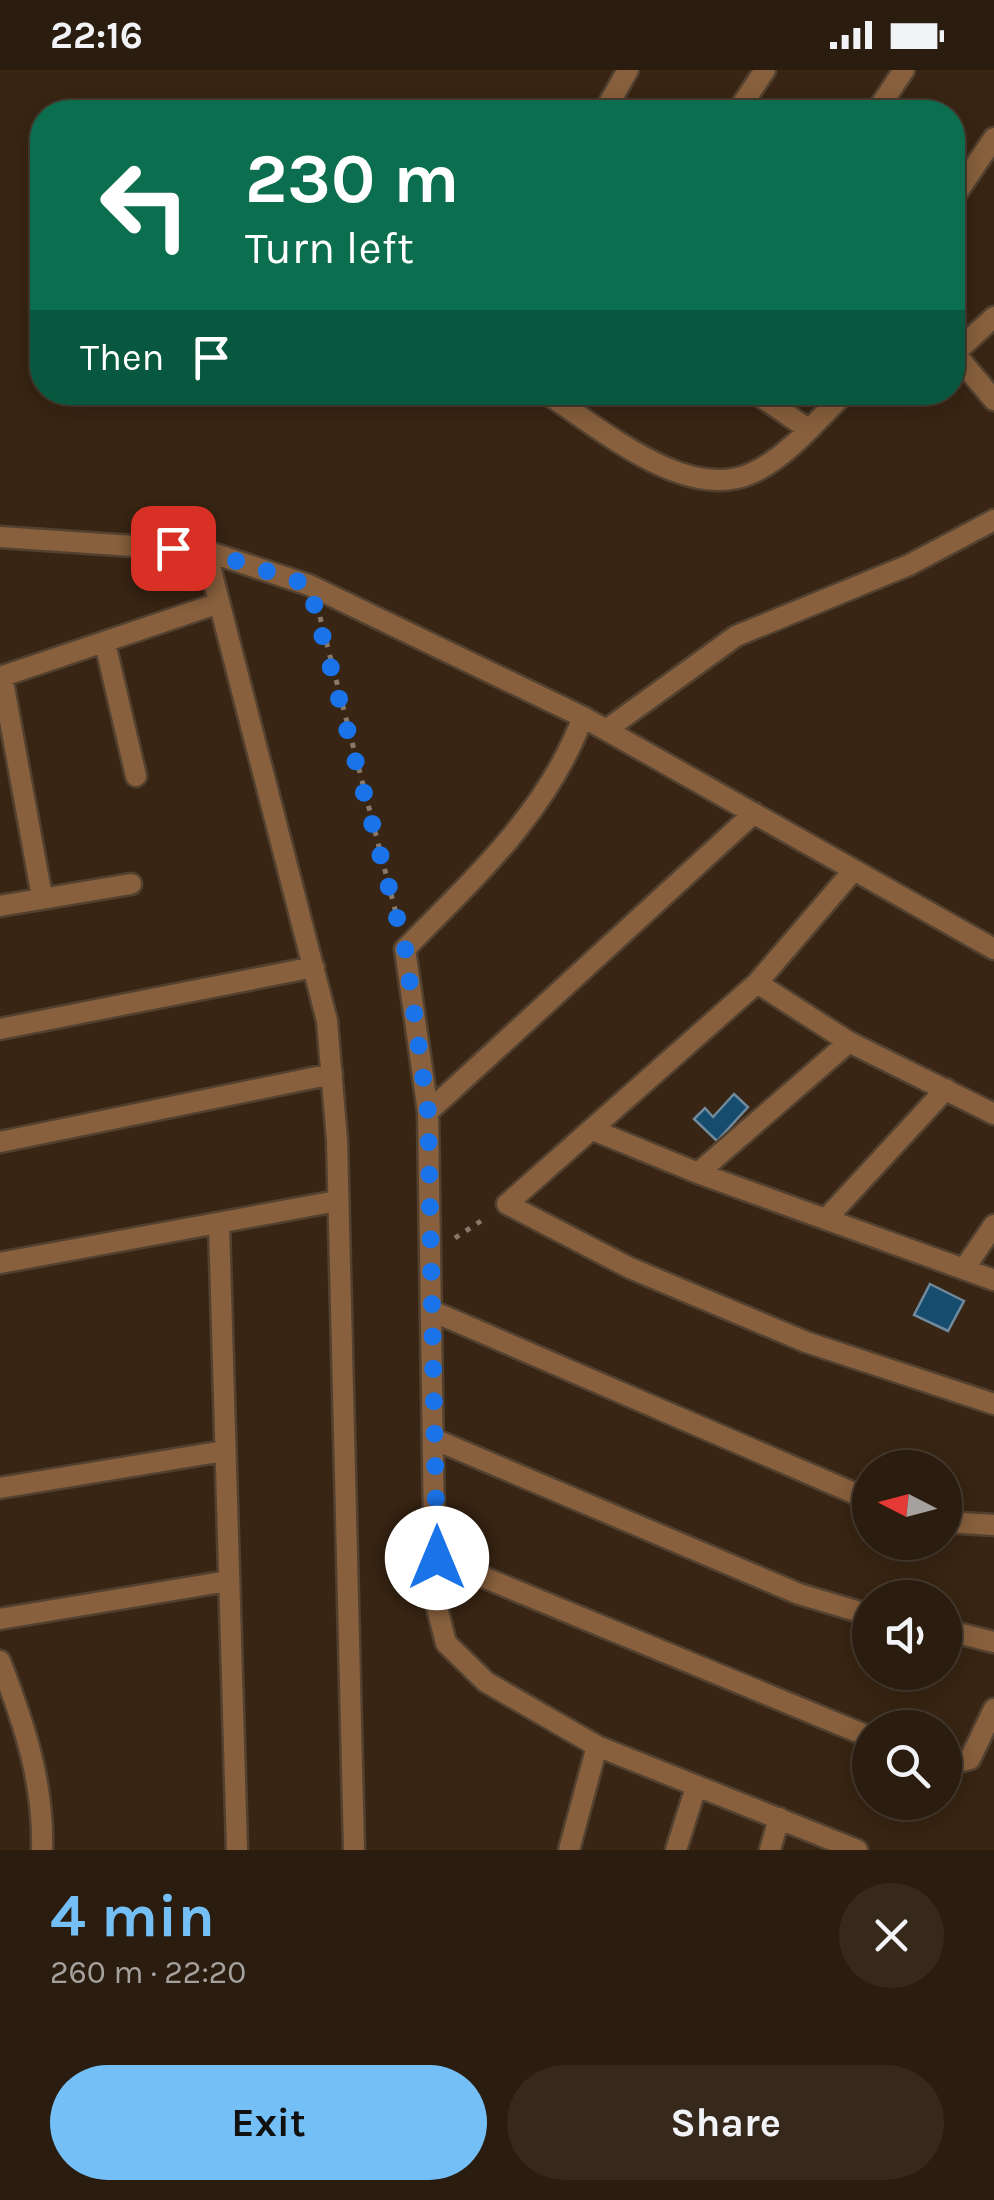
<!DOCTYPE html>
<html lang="en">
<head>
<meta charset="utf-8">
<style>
	body { margin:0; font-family:Karla,sans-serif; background:#36291c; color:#f1f3f6; height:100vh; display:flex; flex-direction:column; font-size:38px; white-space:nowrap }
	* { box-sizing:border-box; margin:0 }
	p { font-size:32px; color:#a5a19e }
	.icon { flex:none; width:55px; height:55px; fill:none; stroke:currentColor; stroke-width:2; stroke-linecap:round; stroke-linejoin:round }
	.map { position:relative; height:1780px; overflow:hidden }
	.side { display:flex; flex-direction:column; background:#2a1c0e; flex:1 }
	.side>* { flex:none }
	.banner { position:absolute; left:30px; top:30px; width:935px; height:305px; border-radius:40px; box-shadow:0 5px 25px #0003,0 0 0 2px #463a2e; background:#0b6e4f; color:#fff; overflow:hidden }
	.needle { width:65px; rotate:276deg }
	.buttons { position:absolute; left:852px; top:1380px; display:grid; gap:20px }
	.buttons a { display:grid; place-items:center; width:110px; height:110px; border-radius:50%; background:#2a1c0e; box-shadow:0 5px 25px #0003,0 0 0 2px #463a2e; font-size:50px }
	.pin { position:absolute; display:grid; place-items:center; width:85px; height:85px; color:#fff; margin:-42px; border-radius:20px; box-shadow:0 5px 15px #0006 }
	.me { position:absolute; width:110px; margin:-55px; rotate:0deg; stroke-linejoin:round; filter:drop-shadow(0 0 8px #0008) }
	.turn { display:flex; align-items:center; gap:35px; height:210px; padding:0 50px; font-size:45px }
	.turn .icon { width:130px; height:130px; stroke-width:2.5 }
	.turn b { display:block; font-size:70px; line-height:85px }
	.then { display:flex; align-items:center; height:95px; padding:0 50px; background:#0003; gap:20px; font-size:38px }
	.round { display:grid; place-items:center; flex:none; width:105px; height:105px; border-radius:52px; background:#36291c }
	.head { display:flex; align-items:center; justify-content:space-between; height:170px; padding:0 50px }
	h1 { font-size:60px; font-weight:700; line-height:75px; color:#74c0f6 }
	.cta { display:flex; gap:20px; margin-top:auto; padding:20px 50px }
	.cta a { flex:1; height:115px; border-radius:60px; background:#74c0f6; color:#111; font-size:40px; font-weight:700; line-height:115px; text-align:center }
	.cta a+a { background:#36291c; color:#f1f3f6 }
	.status { display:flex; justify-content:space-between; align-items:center; height:70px; padding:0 50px; background:#2a1c0e; direction:ltr }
	.status svg { height:28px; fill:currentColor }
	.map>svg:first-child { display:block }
	.building { fill:#164d6f; stroke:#6f899d; stroke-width:2.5 }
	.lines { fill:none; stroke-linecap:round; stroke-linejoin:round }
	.minor-casing { stroke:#534130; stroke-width:25 }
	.path { stroke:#887869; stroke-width:5; stroke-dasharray:5 8; stroke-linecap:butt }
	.minor { stroke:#88603d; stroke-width:20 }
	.route { stroke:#1a73e8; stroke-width:18; stroke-dasharray:0 32.4 }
</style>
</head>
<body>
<div class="status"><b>22:16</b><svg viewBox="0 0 49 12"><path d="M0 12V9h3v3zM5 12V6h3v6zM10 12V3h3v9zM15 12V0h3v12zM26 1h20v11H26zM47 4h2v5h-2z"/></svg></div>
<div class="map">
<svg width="994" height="1780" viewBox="0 0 994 1780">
	<rect width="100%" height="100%" fill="#382513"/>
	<path class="building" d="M734,1024l14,13 -31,34 -23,-22 11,-11 8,9z
		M930,1214l34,17 -16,30 -34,-16z"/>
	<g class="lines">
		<g class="minor-casing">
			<path id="minor" d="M604,42l24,-42
				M737,42l28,-42
				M876,42l28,-42
				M952,130l42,-62
				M952,280l42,50
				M956,282l38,-35
				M544,322c54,34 142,112 208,81 36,-16 66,-54 94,-81
				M754,322l54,37
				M0,467l206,14 103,34 274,132 411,232
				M206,481l121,470 10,119 17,710
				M105,573l31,133
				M2,606l40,221
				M0,607l219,-74
				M583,647c-36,96 -108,160 -178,232l23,163 7,488 11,43 40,39 111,64 260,104
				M606,660l130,-94 173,-71 85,-45
				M853,801l-96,112 -250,221 123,64 176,74 188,62
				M0,836l131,-22
				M757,913l92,59 145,72
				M0,959l314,-62
				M428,1042l326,-299
				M593,1060l105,43 296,107
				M0,1072l332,-68
				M698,1103l151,-131
				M826,1149l120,-130
				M219,1153l18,627
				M0,1193l337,-62
				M964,1199l30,-44
				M432,1241l438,189
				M436,1370l363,154 71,21
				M0,1418l224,-37
				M945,1452l49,3
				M437,1488l433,179
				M0,1549l228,-38
				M945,1560l49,12
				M0,1591c24,62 44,122 42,189
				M945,1695l25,-6 24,-50
				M569,1780l28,-104
				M676,1780l20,-63
				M770,1780l9,-32"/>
		</g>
		<path class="path" d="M320,547l78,304
			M455,1168l32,-21"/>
		<use href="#minor" class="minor"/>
	</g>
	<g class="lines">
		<path class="route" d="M173,478l33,3 103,34 96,363 23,164 9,446"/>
	</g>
</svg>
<div class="buttons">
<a><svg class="needle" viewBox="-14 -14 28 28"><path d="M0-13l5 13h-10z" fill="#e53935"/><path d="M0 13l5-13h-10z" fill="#a5a19e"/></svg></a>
<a><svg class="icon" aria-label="sound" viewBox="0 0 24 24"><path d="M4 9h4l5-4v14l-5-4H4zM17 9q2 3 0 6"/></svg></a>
<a><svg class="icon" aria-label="search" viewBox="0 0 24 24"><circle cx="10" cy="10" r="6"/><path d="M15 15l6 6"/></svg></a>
</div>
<div class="pin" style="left:173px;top:478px;background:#d93025"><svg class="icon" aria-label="arrive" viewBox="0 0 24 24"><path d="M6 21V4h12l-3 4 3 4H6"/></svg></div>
<svg class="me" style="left:437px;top:1488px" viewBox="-20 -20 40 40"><circle r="19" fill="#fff"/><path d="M0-13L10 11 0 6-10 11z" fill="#1a73e8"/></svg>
<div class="banner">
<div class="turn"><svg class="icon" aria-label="left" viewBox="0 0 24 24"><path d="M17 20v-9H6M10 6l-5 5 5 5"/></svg><div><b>230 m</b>Turn left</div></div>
<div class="then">Then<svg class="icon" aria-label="arrive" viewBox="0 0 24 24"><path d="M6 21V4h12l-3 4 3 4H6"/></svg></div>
</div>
</div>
<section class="side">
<div class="head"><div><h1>4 min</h1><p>260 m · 22:20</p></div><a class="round"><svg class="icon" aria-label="close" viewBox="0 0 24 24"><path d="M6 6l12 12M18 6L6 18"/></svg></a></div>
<div class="cta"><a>Exit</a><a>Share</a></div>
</section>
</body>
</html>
